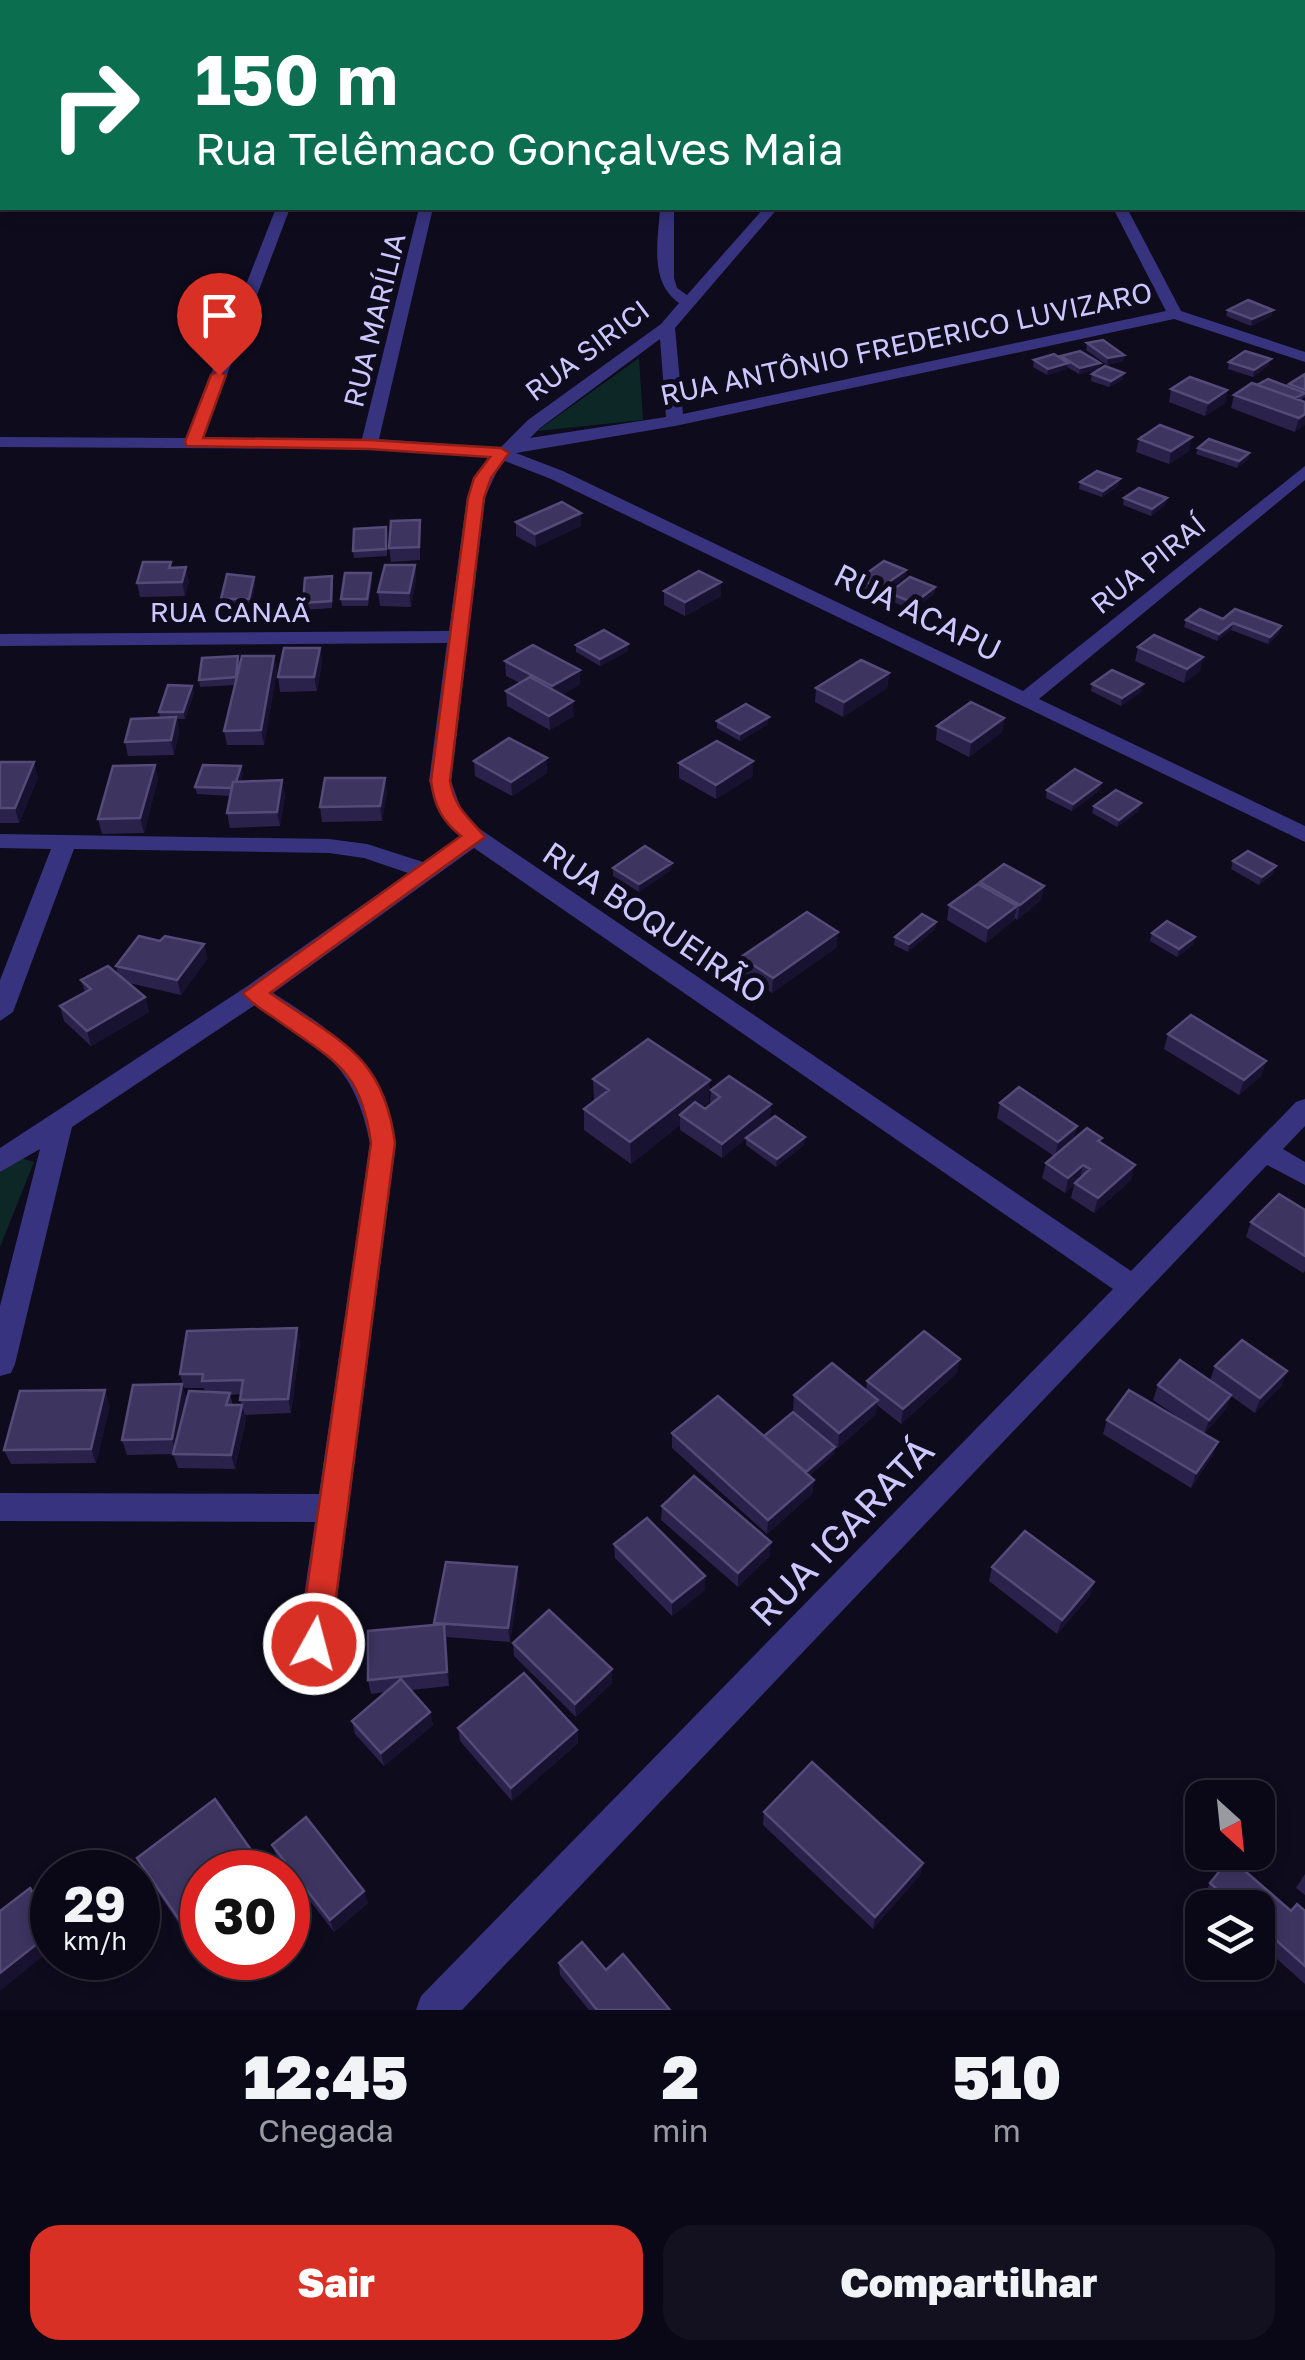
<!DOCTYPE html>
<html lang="pt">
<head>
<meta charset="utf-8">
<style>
	body { margin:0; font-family:"Golos Text",sans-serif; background:#13111f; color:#f1f3f6; height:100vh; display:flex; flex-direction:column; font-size:38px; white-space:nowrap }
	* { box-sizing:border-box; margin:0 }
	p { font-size:32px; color:#999aa1 }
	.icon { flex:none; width:55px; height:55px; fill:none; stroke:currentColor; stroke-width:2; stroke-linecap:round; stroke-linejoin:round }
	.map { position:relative; height:2010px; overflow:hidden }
	.sheet { display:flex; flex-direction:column; background:#0a0816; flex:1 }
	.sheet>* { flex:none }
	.hud { position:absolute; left:0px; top:0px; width:1305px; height:210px; box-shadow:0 5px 15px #0003,0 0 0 2px #2a2935; background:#0b6e4f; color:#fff; overflow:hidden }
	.needle { width:65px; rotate:153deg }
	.tools { position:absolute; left:1185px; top:1780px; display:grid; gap:20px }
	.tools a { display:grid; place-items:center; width:90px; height:90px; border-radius:20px; background:#0a0816; box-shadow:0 5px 15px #0003,0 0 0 2px #2a2935; font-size:50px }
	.speed { position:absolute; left:30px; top:1850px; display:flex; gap:20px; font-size:50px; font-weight:700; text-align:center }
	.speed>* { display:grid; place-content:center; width:130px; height:130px; border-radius:50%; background:#0a0816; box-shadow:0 5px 15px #0003,0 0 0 2px #2a2935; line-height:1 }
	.speed small { font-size:25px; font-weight:400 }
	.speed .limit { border:15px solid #d22; background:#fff; color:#111 }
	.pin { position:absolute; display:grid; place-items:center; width:85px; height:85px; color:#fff; margin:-102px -42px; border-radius:50% 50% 50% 0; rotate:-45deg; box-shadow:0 0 10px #0007 }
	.pin .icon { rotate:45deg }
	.me { position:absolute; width:110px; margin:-55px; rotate:7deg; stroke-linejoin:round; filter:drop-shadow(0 0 8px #0008) }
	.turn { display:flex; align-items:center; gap:35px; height:210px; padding:0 30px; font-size:45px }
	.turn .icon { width:130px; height:130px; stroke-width:2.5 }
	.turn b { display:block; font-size:70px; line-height:85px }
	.eta { display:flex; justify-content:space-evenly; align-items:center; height:170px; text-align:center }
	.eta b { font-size:60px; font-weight:800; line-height:70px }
	.primary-button { display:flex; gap:20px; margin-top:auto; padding:20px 30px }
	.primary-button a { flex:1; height:115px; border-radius:30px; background:#d93025; color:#fff; font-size:40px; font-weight:800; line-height:115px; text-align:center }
	.primary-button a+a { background:#13111f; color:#f1f3f6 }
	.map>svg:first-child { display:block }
	.green { fill:#0d2727 }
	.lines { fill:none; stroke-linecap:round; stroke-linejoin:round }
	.lane { stroke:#37337e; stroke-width:18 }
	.street { fill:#37337e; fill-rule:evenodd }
	.secondary { fill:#645eff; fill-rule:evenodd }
	.wall { fill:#2b224c; fill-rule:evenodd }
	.shaded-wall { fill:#181231 }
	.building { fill:#3d3460; stroke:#544b79; stroke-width:2.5 }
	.route { fill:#d93025; stroke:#8d1f18; stroke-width:2.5 }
	.labels { text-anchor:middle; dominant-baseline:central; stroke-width:10; stroke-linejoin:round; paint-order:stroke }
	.far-street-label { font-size:28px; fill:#cec7ff; stroke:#0e0b1d }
	.street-label { font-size:32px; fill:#cec7ff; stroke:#0e0b1d }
	.near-street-label { font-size:38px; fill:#cec7ff; stroke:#0e0b1d }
</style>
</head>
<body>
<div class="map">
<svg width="1305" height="2010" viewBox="0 0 1305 2010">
	<rect width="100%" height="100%" fill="#0e0b1d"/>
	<path class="green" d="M639,358l4,62 -106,11z
		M14,1156l20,6 -34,85v-83z"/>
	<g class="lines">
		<path class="lane" d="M1289,0l7,2"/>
		<path class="street" d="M658,0h12v2h-11z
			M1026,0h12l1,2h-11z
			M276,208h14l-87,230 159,1 57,-231h14l-54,231 121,9 28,-28 133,-96 18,-21c-30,-21 -21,-62 -19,-95h14v70l3,10 10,7 77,-87h14l-103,120 8,86 483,-103 -53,-103h14l54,103 124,41v10l-131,-43 -499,107 -159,27 47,18 460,220 282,-225v14l-266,219 266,127v16l-754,-363 -46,-18 -6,6 -14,30 -34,284 10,28 16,18 654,444 165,-169 9,-3v27l-22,23 22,13v23l-38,-20 -805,845h-46l5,-14 692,-707 -639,-441 -201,145c67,43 106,67 123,150l-65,501 -5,11 -12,5 -12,-5 -5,-11 18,-122 -315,-1v-28l319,1 51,-351c-16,-81 -50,-96 -115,-138l-183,122 -57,237 -4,9 -11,3v-70l40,-157 -40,23v-24l246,-161 162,-114 -44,-15 -35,-5 -255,-4 -61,163 -13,9v-41l51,-131 -51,-1v-14l329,5 38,5 56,18 37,-26 -20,-26 -11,-29 18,-138 -447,3v-12l449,-3 18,-134 21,-40 -119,-8 -369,-2v-10l186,1zM660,339l6,78 -136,21 10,-10z"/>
		<path class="secondary" d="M1066,0h17l2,2h-17z
			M1302,78h3v8h-3z"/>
	</g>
	<path class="wall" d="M1228,310h45l-2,6 -20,10 -25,-10z
		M1087,343l37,12 -1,6 -16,4 -21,-15z
		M1061,356l38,13 -20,5 -12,-7v2l-20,6 -14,-8 1,-7 26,-1z
		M1229,362l40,3 -16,12 -25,-8z
		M1092,374l31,5 -14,8 -18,-6z
		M1305,374v24l-1,-1 -3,3 4,2 -10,30 -64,-24 3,-13 23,-10 31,1 1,-2z
		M1171,389l56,1 -2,13 -20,13 -36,-14z
		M1139,439l50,12 -20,13 -33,-12z
		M1198,448l51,5 -1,6 -11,9 -41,-14z
		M1080,482l38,4 -16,11 -23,-8z
		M1124,498l41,7 -14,11 -28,-11z
		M420,520v40l-29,2 -2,-14z
		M516,522l65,4 -45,21 -20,-11z
		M387,534v22l-33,2 -1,-7z
		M171,562l1,6 17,13 -4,15 -45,1 -3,-14z
		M415,565l1,14 -5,28 -31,-1 -2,-14z
		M906,570l-1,7 -25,18 -22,-9 1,-7z
		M371,573l1,7 -4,26h-26l-1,-7z
		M254,577l1,7 -4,22h-28l-2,-7z
		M333,583l-1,25 -28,2 -1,-7z
		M935,587l-1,7 -21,16 -25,-10 1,-7z
		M664,591l57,5 -36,20 -21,-11z
		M1223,619l58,7 -2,7 -11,11 -37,-14 -14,11 -33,-14 2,-7z
		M628,644v7l-28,15 -24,-14v-7z
		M1138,647l62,24 -16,12 -49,-22z
		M320,648l2,14 -5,29 -37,1 -2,-15z
		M238,656l2,7 37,7 -13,75h-37l-3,-14 11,-46 -35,2 -1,-7z
		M505,661l75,9v14l-18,11 12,21 -24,14 -43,-24 -1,-15 14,-8 -14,-7z
		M889,673l-2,15 -44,29 -28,-15 1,-14z
		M1092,684h51l-2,8 -20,14 -30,-15z
		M192,686l2,7 -9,26h-8l2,13 -5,23 -46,1 -3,-14 35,-24 -1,-6z
		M1004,718l-2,14 -33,25 -33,-17 1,-14z
		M717,721l51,3 -28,17 -23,-13z
		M547,758v15l-35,23 -37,-20 -1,-15z
		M0,762l38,15 -19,46h-19z
		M679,763l74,13 -37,23 -37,-21z
		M155,765l3,14 -14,54 -42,1 -4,-15z
		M241,766l2,7 -3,9 45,13 -5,31 -50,2 -3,-15 3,-17 -33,-2 -2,-7z
		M1047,790h53l-28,21 -26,-13z
		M387,792l-5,29 -60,1 -2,-15z
		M1094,806l45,5 -22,16 -25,-14z
		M1233,861l40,13 -14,11 -28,-16z
		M613,868l58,2 -32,22 -26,-16z
		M980,882l64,4 -3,14 -24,20 -2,-2 -1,2 -28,23 -39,-23 2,-15 30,-21z
		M936,922l-1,7 -27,23 -14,-7 1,-8z
		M1152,933l43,4 -2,8 -16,12 -27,-16z
		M160,941l44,3 3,15 -26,36 -52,-12 16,14 4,15 -58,34 -27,-25 -4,-15 25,-14 -4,-12 37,-6 -2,-8z
		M837,947l-65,46 -31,-21v-15z
		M1168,1034l98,27 -5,15 -22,19 -75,-46z
		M593,1079l116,23 -6,5 2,2 5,-4 1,-15 60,14 -1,15 34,26 -28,22 -30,-22v-7l-24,20 -42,-28v-5l-49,39 -47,-34v-21l10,-8z
		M1000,1103l74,36 27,4 30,37 -37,33 -23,-15 3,-13 -9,8 -23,-15 4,-15 8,-7 -57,-38z
		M1305,1210v61l-2,2 -57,-36 5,-15z
		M297,1328l3,15 -9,70 -46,2 1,4 -11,50 -57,-1 -5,-14 -46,1 -5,-15 60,-56 4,14 19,-6 -1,-4h-20l-4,-14zM241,1394v11h-8l-3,-10z
		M1215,1366l72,5 -6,15 -26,27 -24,-17 -5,13 -22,25 14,8 -6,14 -21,32 -88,-54 4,-14 90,10 -44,-30 5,-15 52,-5z
		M957,1373l-56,51 -24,-19 -2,10 -37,33 -45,-38 1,-15 72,-4 1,-10z
		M110,1405l-14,58 -85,1 -7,-14z
		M672,1433l92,4 71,10 -1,7 -25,22 5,4 -2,14 -45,40 -95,-86z
		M662,1506l108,50 -32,31 -77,-67z
		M614,1544l91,32v14l-33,26 -57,-58z
		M992,1567l98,29 -33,38 -68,-53z
		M519,1581l-9,61 -64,-5 3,49 -38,4 19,22 3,13 -49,41 -29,-32 -3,-13 34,-29 -15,2 -3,-14 66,-55v-2z
		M513,1643l99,40 -36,34 -62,-61z
		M458,1728l119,2 1,13 -66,58 -52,-60z
		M764,1812l159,51 -3,12 -47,54 -110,-104z
		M272,1845l96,58 -34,29 -57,-74z
		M256,1857l5,13 -4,2h-55v47l-17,14 -42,-63 -6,-12z
		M1305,1874v21l-9,-7z
		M1210,1883l81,28h14v73l-47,-42v-34h-40l-14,-13z
		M559,1963l47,7 64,40h-81l-29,-35z"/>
	<path class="shaded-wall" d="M1273,310l-2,6 -20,10 1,-7z
		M1124,355l-1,6 -16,4 1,-7z
		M1271,359l-2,6 -16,12 1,-7z
		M1068,363l-1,6 -20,6 1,-6z
		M1100,363l-1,6 -20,5 1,-6z
		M1124,373l-1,6 -14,8 2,-6z
		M1227,390l-2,13 -20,13 3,-13z
		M1305,414v11l-10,7 4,-14z
		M1192,437l-3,14 -20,13 2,-13z
		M1249,453l-1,6 -11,9 2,-7z
		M1120,479l-2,7 -16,11 1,-6z
		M1167,498l-2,7 -14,11 1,-7z
		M581,513v13l-45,21 -1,-13z
		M415,565l1,14 -5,28 -2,-14z
		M186,567l3,14 -4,15 -3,-14z
		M906,570l-1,7 -25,18v-7z
		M254,577l1,7 -4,22 -2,-7z
		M721,582v14l-36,20v-14z
		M935,587l-1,7 -21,16 1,-7z
		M1233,623l-2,7 -14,11 2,-7z
		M1281,626l-2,7 -11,11 2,-7z
		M628,644v7l-28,15v-7z
		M320,648l2,14 -5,29 -3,-14z
		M274,656l3,14 -13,75 -3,-15z
		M1203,657l-3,14 -16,12 3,-14z
		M580,670v14l-27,17 -1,-15z
		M889,673l-2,15 -44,29 1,-15z
		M1143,684l-2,8 -20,14 1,-8z
		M192,686l2,7 -9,26 -2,-7z
		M573,701l1,15 -24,14 -1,-14z
		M176,717l3,15 -5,23 -3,-15z
		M769,717l-1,7 -28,17v-7z
		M1004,718l-2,14 -33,25 2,-15z
		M547,758v15l-35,23 -1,-14z
		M753,761v15l-37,23v-14z
		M34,762l4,15 -19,46 -4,-15z
		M155,765l3,14 -14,54 -4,-15z
		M241,766l2,7 -8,23 -1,-8z
		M385,778l2,14 -5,29 -2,-15z
		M282,780l3,15 -5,31 -3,-14z
		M1101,783l-1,7 -28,21 1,-7z
		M1141,803l-2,8 -22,16 2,-7z
		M672,863l-1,7 -32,22v-8z
		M1276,866l-3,8 -14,11 3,-8z
		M1044,886l-3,14 -24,20 3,-15z
		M1017,906l-3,14 -28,23 2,-15z
		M936,922l-1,7 -27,23 1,-8z
		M838,932l-1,15 -65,46 1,-15z
		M1195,937l-2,8 -16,12 2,-8z
		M204,944l3,15 -26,36 -4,-15z
		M145,997l4,15 -58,34 -4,-15z
		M1266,1061l-5,15 -22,19 5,-15z
		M710,1080l-1,22 -22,17 -7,-4v10l-49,39 -1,-22z
		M771,1104l-1,15 -48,39v-14z
		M1077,1126l-3,15 -19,16 3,-15z
		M805,1137l-1,8 -28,22 1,-8z
		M1083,1165l-3,15 -15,13 3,-15z
		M1135,1165l-4,15 -37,33 4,-15z
		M297,1328l3,15 -9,70 -3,-14z
		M960,1359l-3,14 -56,51 2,-15z
		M1287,1371l-6,15 -26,27 5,-15z
		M182,1384l4,14 -10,56 -4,-15z
		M105,1390l5,15 -14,58 -5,-14z
		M1231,1395l-5,14 -22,25 5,-14z
		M878,1400l-3,15 -37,33 1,-15z
		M242,1405l4,14 -11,50 -4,-14z
		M1218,1442l-6,14 -21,32 5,-15z
		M835,1447l-1,7 -29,25 1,-7z
		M814,1480l-2,14 -45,40 1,-14z
		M771,1542l-1,14 -32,31v-14z
		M517,1567l2,14 -9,61 -2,-14z
		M705,1576v14l-33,26v-14z
		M1094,1582l-4,14 -33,38 5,-14z
		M444,1624l3,14 2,48 -2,-14z
		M612,1669v14l-36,34 -1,-13z
		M430,1712l3,13 -49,41 -3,-13z
		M577,1730l1,13 -66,58 -1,-13z
		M256,1857l5,13 -4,2h-13l-1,-3z
		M923,1863l-3,12 -47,54 2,-12z
		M364,1891l4,12 -34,29 -4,-12z
		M199,1905l3,8v6l-17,14 -5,-12z
		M52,1932v17l-52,42v-18z"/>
	<path class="building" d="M1248,300l25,10 -21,9 -24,-9z
		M1103,340l21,15 -16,3 -21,-15z
		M1080,351l20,12 -20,5 -19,-12z
		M1245,351l26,8 -17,11 -25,-8z
		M1054,354l14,9 -20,6 -14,-9z
		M1105,366l19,7 -13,8 -19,-7z
		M1305,374v16l-16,-6z
		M1190,377l37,13 -19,13 -37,-14z
		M1268,379l37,14 -10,5 -38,-13z
		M1252,383l53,19v12l-6,4 -65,-23z
		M1160,425l32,12 -21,14 -32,-12z
		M1209,439l40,14 -10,8 -41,-13z
		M1097,471l23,8 -17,12 -23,-9z
		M1139,488l28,10 -15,11 -28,-11z
		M562,502l19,11 -46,21 -19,-12z
		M420,520l-1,27 -30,1 2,-27z
		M386,527v22l-33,2 1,-22z
		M884,561l22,9 -26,18 -21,-9z
		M143,562h28l-2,6 17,-1 -4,15 -45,1z
		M385,565h30l-6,28 -31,-1z
		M699,571l22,11 -36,20 -21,-11z
		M345,573h26l-4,26h-26z
		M227,574l27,3 -5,22h-28z
		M332,576l-1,25 -28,2 2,-25z
		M910,577l25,10 -21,16 -25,-10z
		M1200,609l23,10 12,-10 46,17 -11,11 -37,-14 -14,11 -33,-14z
		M604,630l24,14 -28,15 -24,-14z
		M1154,635l49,22 -16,12 -49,-22z
		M533,645l47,25 -28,16 -47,-25z
		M284,648h36l-6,29h-36z
		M238,656l-2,21 -37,3 3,-22z
		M242,656h32l-13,74 -37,1z
		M861,660l28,13 -45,29 -28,-14z
		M1112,670l31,14 -21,14 -30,-14z
		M530,677l43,24 -24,15 -43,-25z
		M168,685l24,1 -9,26h-24z
		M971,702l33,16 -33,24 -34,-16z
		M746,704l23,13 -29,17 -23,-13z
		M176,717l-5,23 -46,2 6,-23z
		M509,738l38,20 -36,24 -37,-21z
		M717,741l36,20 -37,24 -37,-22z
		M0,762h34l-19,46h-15z
		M155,765l-15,53 -42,1 15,-53z
		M203,765l38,1 -5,16h-3l-1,6 -37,-1z
		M1075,769l26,14 -28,21 -26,-14z
		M325,778h60l-5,28 -60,1z
		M282,780l-5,32 -50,1 6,-31z
		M1116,790l25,13 -22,17 -25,-14z
		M645,846l27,17 -33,21 -26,-16z
		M1248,851l28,15 -14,11 -29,-16z
		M1004,864l40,22 -24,19 -40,-23z
		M978,884l39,22 -29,22 -39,-23z
		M807,912l31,20 -65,46 -32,-21z
		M922,914l14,8 -27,22 -14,-7z
		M1167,921l28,16 -16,12 -27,-16z
		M139,936l21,5 5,-5 39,8 -27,36 -61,-14z
		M108,966l37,31 -58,34 -27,-25 31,-17 -10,-9z
		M1191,1015l75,46 -22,19 -76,-46z
		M648,1039l62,41 -80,62 -46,-33 25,-19 -16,-11z
		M729,1076l42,28 -49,40 -42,-29 15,-13 10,7 15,-12 -9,-7z
		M1019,1087l58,39 -19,16 -58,-39z
		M775,1116l30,21 -28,22 -31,-21z
		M1087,1128l15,10 -4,3 37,24 -37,33 -23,-15 15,-14 -7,-4 -15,13 -22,-15z
		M1279,1194l26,16v46l-54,-34z
		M297,1328l-9,71 -48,1 3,-20 -41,1 1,-7h-23l7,-43z
		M924,1331l36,28 -57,50 -36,-28z
		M1242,1340l45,31 -27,27 -45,-32z
		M1180,1360l51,35 -22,25 -51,-35z
		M832,1363l46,37 -39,33 -45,-38z
		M182,1384l-10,55 -50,1 11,-55z
		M105,1390l-14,59 -87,1 16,-59z
		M1129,1390l89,52 -22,31 -89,-53z
		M189,1391l41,2 -4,12h16l-11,50 -58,-1z
		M718,1396l96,84 -46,40 -96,-87z
		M793,1412l42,35 -29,25 -42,-36z
		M694,1476l77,66 -33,31 -76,-67z
		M647,1518l58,58 -33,26 -58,-58z
		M1025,1531l69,51 -32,38 -70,-53z
		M446,1562l71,5 -9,61 -74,-5z
		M549,1610l63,59 -37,35 -62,-61z
		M444,1624l3,48 -79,8v-49z
		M524,1673l53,57 -66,58 -53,-60z
		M401,1679l29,33 -49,41 -29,-32z
		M812,1762l111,101 -48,54 -111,-105z
		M215,1799l41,58 -13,12 2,3h-43v39l-3,-6 -19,16 -43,-63z
		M306,1817l58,74 -34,29 -58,-75z
		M1230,1858l61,53 6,-7 8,7v55l-47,-42v-16h-20l-28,-25z
		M30,1888l22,34v10l-52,41v-62z
		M582,1942l24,28 17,-16 47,56h-73l-38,-47z"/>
	<path class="route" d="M219,371l7,4 -23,63 166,2 132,8 8,5 -18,25 -7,20 -34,283c5,28 18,35 35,56l-215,156c68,48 113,60 125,150l-65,501 -5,11 -11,4 -10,-4 -5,-11 72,-501c-10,-73 -35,-81 -91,-121 -12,-9 -28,-17 -37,-29l218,-157c-19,-15 -27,-31 -30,-55l37,-283 6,-20 16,-21 -121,-8 -182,-3 -2,-4 26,-67z"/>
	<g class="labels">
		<g class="far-street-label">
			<text transform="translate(374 320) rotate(-76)">RUA MARÍLIA</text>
			<text transform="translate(906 343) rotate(-12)">RUA ANTÔNIO FREDERICO LUVIZARO</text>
			<text transform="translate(587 350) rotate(-37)">RUA SIRICI</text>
			<text transform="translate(1148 564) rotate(-39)">RUA PIRAÍ</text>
			<text x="230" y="611">RUA CANAÃ</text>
		</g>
		<g class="street-label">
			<text transform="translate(918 612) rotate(26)">RUA ACAPU</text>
			<text transform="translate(655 922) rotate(34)">RUA BOQUEIRÃO</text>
		</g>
		<g class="near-street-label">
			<text transform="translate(841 1531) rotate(-46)">RUA IGARATÁ</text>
		</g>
	</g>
</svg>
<div class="tools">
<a><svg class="needle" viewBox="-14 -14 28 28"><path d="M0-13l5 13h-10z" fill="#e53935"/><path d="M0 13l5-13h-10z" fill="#999aa1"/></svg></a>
<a><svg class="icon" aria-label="layers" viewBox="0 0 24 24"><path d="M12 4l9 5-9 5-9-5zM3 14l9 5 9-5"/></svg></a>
</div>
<div class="speed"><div>29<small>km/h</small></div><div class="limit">30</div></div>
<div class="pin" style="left:219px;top:375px;background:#d93025"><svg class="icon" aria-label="arrive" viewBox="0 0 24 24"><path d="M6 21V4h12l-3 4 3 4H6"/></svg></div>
<svg class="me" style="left:314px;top:1644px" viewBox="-20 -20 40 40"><circle r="17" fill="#d93025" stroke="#fff" stroke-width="3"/><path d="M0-11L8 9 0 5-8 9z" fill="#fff"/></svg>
<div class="hud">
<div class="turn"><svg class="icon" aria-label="right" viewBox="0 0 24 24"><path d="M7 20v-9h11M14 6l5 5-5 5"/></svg><div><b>150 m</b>Rua Telêmaco Gonçalves Maia</div></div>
</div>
</div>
<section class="sheet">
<div class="eta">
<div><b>12:45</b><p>Chegada</p></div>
<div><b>2</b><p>min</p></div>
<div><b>510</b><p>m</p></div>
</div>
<div class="primary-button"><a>Sair</a><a>Compartilhar</a></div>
</section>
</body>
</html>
